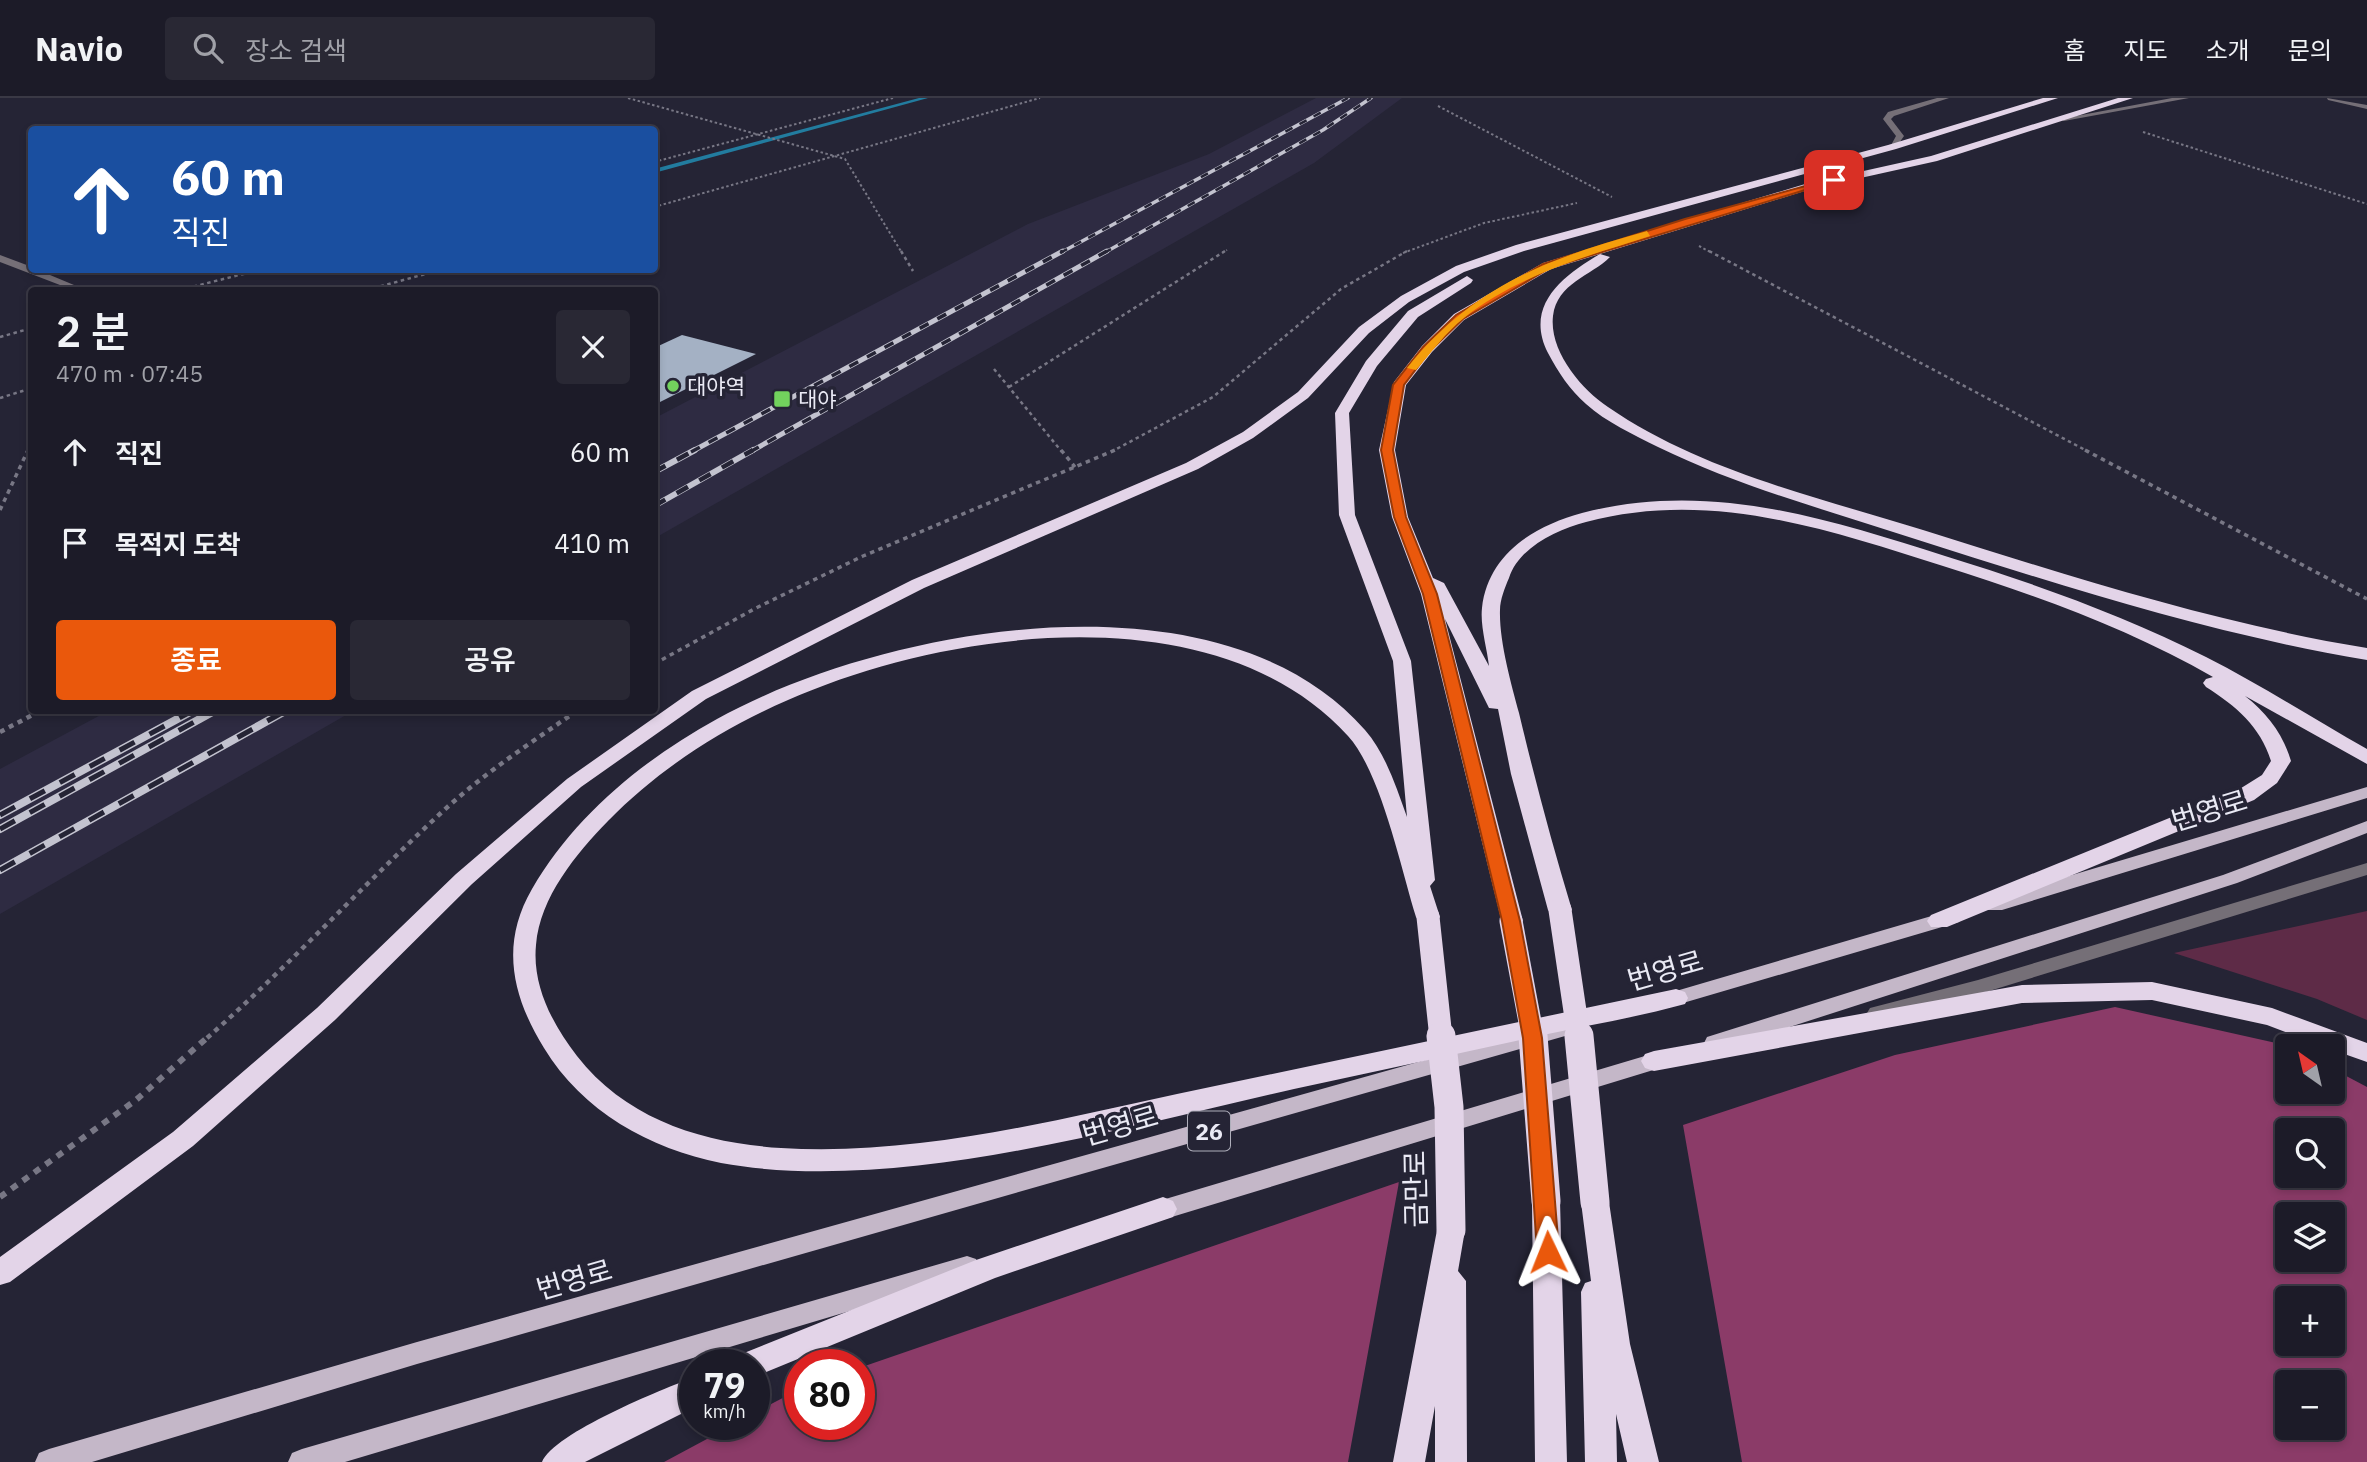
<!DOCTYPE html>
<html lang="ko">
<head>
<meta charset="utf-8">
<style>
	body { margin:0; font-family:"IBM Plex Sans","Noto Sans KR",sans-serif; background:#292834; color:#f1f3f6; height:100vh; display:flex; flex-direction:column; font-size:26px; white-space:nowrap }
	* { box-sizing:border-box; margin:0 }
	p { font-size:23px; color:#a0a1a8 }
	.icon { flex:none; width:38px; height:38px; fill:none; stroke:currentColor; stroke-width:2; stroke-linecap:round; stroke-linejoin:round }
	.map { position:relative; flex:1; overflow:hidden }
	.drawer { position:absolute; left:28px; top:189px; width:630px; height:427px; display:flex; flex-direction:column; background:#1c1b28; border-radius:7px; box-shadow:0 4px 10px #0003,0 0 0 2px #3a3945 }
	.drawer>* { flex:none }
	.top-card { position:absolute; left:28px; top:28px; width:630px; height:147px; border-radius:7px; box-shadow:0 4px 10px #0003,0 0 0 2px #3a3945; background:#1a4fa0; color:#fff; overflow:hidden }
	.needle { width:46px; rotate:326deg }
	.tools { position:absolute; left:2275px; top:936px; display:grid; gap:14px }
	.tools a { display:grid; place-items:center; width:70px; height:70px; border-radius:7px; background:#1c1b28; box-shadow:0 4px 10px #0003,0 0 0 2px #3a3945; font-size:35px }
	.speed { position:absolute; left:679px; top:1251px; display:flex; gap:14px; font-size:35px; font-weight:700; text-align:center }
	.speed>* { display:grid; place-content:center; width:91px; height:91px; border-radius:50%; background:#1c1b28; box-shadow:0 4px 10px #0003,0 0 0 2px #3a3945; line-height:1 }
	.speed small { font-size:18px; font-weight:400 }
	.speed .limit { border:10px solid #d22; background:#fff; color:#111 }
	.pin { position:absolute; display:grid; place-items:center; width:60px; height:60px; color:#fff; margin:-30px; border-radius:14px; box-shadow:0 4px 10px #0006 }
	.me { position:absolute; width:77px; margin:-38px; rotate:358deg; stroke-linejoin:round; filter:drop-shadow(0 0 5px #0008) }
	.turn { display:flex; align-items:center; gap:24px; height:147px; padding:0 28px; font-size:32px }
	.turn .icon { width:91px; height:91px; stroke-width:2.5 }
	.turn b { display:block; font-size:49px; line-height:60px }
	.round { display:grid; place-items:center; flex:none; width:74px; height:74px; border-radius:7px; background:#292834 }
	.overview { display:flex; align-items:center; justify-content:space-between; height:119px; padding:0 28px }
	h1 { font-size:42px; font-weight:600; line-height:52px }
	.primary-button { display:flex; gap:14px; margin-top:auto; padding:14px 28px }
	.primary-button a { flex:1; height:80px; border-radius:7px; background:#ea580c; color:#fff; font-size:28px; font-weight:600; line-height:80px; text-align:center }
	.primary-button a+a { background:#292834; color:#f1f3f6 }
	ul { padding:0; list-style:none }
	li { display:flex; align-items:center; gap:21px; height:91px; padding:0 28px }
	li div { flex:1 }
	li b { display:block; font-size:26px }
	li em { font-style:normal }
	header { display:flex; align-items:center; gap:42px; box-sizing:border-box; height:98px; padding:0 35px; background:#1c1b28; border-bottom:2px solid #3a3945 }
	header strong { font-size:33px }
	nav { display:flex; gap:38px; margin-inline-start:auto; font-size:24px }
	.search { width:490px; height:63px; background:#292834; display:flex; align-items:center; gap:18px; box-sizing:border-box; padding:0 24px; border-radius:7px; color:#a0a1a8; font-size:26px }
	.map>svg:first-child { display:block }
	.built { fill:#2e2b42 }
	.green { fill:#5e2b47 }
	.forest { fill:#8b3b68; fill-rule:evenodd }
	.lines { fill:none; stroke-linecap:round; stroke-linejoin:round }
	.stream { fill:#227c9f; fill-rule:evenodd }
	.building { fill:#a4b1c4 }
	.path-far4 { stroke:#787785; stroke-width:2; stroke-dasharray:2.5 2.5; stroke-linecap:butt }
	.path-far3 { stroke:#787785; stroke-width:2.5; stroke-dasharray:3.5 3.5; stroke-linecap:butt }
	.path-far2 { stroke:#787785; stroke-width:3.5; stroke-dasharray:4.5 4.5; stroke-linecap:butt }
	.path-far1 { stroke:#787785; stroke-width:4.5; stroke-dasharray:5 5; stroke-linecap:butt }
	.path { stroke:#787785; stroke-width:6; stroke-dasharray:7 7; stroke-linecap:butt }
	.minor { fill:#756f77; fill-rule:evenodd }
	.major { fill:#c4b7c8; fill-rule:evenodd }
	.highway { fill:#e3d4e8; fill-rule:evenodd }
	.rail-far3-casing { stroke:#c3c3cf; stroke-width:3.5 }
	.rail-far2-casing { stroke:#c3c3cf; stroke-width:5 }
	.rail-far1-casing { stroke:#c3c3cf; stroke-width:6 }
	.rail-casing { stroke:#c3c3cf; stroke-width:8 }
	.rail-far3 { stroke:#252435; stroke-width:2.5; stroke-dasharray:8; stroke-linecap:butt }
	.rail-far2 { stroke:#252435; stroke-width:3.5; stroke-dasharray:10; stroke-linecap:butt }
	.rail-far1 { stroke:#252435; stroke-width:4.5; stroke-dasharray:13; stroke-linecap:butt }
	.rail { stroke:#252435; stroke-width:5; stroke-dasharray:17; stroke-linecap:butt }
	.highway-bridge-far1 { stroke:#e3d4e8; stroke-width:23 }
	.highway-bridge { stroke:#e3d4e8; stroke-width:29 }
	.route { fill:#ea580c; stroke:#983908; stroke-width:2 }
	.slow { fill:#f59e0b }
	.poi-dot { fill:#72d25d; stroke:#252435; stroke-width:2.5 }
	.labels { text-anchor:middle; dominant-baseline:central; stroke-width:7; stroke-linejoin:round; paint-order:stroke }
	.far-poi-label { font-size:21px; fill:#eaeaf5; stroke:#252435; text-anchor:start }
	.shield { fill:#252435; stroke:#afafbb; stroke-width:2 }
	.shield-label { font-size:23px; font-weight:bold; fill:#eaeaf5 }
	.near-street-label { font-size:28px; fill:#eaeaf5; stroke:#252435 }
</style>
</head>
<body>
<header>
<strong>Navio</strong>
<div class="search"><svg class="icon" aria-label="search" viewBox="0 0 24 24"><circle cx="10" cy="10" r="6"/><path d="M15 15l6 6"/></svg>장소 검색</div>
<nav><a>홈</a><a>지도</a><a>소개</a><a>문의</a></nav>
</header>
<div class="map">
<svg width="2367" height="1364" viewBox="0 0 2367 1364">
	<rect width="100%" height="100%" fill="#252435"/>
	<path class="built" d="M1316,0h86l-88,65 -659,375v-120l373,-194 181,-70z
		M108,613v-1l245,1 -353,203v-145z"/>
	<path class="green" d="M2367,813v109l-50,-21 -143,-46z"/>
	<path class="forest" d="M2115,909l170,38 4,1 -2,46h46v-23l34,18v375h-625l-59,-337 212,-70zM2287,1032h46v46h-46zM2287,1116h46v46h-46zM2287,1200h46v46h-46zM2287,1284h46v46h-46z
		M1399,1084l-51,280h-684l69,-37 21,-1v-11l46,-24v35h59v-56z"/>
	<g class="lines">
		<path class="stream" d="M919,0h9l-274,75v-4z"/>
	</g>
	<path class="building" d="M682,237l74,19 -102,51v-57z"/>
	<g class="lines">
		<path class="path-far4" d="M628,0l217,61 57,94
			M1438,8l174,91
			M2143,34l224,72
			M654,64l239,-64
			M654,109l386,-109
			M1699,148l13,7
			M1222,155l5,-3
			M1403,155l81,-30 93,-20"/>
		<path class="path-far3" d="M901,153l12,20
			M1709,153l380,201
			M180,192l79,-20
			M367,192l73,-20
			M0,239l32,-9
			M994,271l68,83
			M1009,289l216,-136
			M0,300l32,-10
			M27,354l5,-10
			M1111,354l102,-55 128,-108 66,-38"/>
		<path class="path-far2" d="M1061,352l14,17
			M2085,352l282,149
			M0,412l28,-60
			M654,566l102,-56 107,-52 252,-106"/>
		<path class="path-far1" d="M0,634l42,-22
			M207,940c82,-72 155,-152 235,-226 41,-38 90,-70 136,-102"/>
		<path class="path" d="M0,1099l136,-97 73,-64"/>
		<path class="minor" d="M1937,0h12l-55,18 -3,3 13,17 -9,13h-6l7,-13 -13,-17 5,-7z
			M2172,0h17l-125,23 -4,-2z
			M2327,0l40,7v4l-39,-9z
			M0,157l32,12v3h6l48,20h-13l-73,-28z
			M2367,765v12l-381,117 -109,28 -7,-2 -3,-5 3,-5 108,-28z"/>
		<path class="major" d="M2367,689v11l-365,112h-14l-3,-5 3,-5z
			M2367,723v12l-130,50 -522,168 -8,-2 -3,-6 3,-6 516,-162z
			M1952,812l7,2 3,5 -3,5 -293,86 -7,-2 -3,-5 3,-5z
			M1572,921l7,3 4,5 -4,5 -1162,332 -325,98h-57l4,-9 10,-4 368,-107z
			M1665,952l8,2 3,6 -3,6 -521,159 -8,-3 -4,-7 4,-7 8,-3z
			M967,1158l9,3 3,7 -3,7 -9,3 -622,186h-57l4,-9 10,-4z"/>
		<path class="highway" d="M2043,0h15l-162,51 -372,102 -60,21 -55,30 -40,31 -61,65 -55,40 -55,31 -274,119 -218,111 -125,88 -109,97 -137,136 -142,126 -183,136 -10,3v-28l173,-125 144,-124 139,-134 111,-95 125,-88 220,-111 274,-117 57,-31 55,-40 61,-65 42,-31 55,-30 60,-21 372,-100z
			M2118,0h15l-196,63 -126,28 -260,80 -87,51 -32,32 -26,33 -11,65 13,67 25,61 11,5 45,83c-2,-18 -9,-40 -7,-58 6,-54 52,-82 100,-95 126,-33 243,5 363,43 88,27 178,59 261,101 55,28 108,62 161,92v15l-122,-68c22,17 38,38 46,65l-14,22 -23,17 -307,127h-16l-4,-6 4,-6 307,-125 24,-15 9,-14c-11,-35 -35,-55 -65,-74l-3,-4 3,-4 7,-2c-83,-48 -178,-82 -270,-111 -117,-37 -233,-77 -357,-44 -29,8 -67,25 -77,56 -4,9 -9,22 -9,32 -1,31 11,73 19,103 16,67 33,131 53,197l-4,5h-16l-4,-5 -37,-136 -13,-65 -9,-1 -44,-89 78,302 -4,6h-16l-82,-333 -29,-77 -13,-67 15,-68 28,-36 32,-32 89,-51 262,-79 126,-28z
			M1600,156l10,3c-19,19 -53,26 -57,59 -4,35 28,73 55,91 93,64 209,90 315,123 147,46 291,93 444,118v12c-156,-26 -304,-74 -455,-122 -85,-28 -172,-51 -254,-91 -24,-12 -52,-25 -72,-43 -16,-14 -28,-32 -38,-51 -24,-47 14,-77 52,-99z
			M1467,178l6,4 -2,3 -53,34 -41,49 -28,47 6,102 56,146 24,219 -5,6 10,31 -4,6h-16l-4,-6c-15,-48 -35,-145 -68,-181 -131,-144 -400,-107 -560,-36 -67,29 -129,69 -180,121 -32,33 -68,76 -72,124 -4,41 17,80 41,111 50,64 126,87 204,92 133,8 267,-26 396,-54 166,-35 333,-70 499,-105l9,3 3,6 -3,6c-47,13 -95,21 -142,31 -83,18 -166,36 -249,54 -172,38 -398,106 -573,74 -71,-14 -139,-52 -177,-115 -32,-52 -44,-104 -12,-159 42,-73 112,-130 185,-170 168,-93 504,-154 648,11 21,24 31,57 42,87l-14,-156 -54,-146 -4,-102 31,-52 42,-50z
			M2152,884l120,26 95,35v19l-34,-12v-4h-10l-56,-21 -115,-25 -130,3 -368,68 -9,-3 -4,-7 4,-7 9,-3 368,-66z
			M1546,1092l10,3 4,8 7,261h-32l-3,-261 4,-8z
			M1595,1093l10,3 4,8 21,142 29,118h-32l-11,-48 1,48h-32l-4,-170 4,-9 6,-2 -10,-79 4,-8z
			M1163,1099l10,4 4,8 -4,8 -178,61 -241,99v-12h-20l5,-10 237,-95z
			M1451,1120l10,4 4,8 -7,41 8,10 1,181h-32v-56l-10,56h-32l44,-232 4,-8z
			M695,1279v30l-110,55h-43c12,-29 120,-73 153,-85z"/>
		<g class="rail-far3-casing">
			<path id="rail-far3" d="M1060,155l288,-155
				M1104,155l219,-123 48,-32"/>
		</g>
		<g class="rail-far2-casing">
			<path id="rail-far2" d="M691,354l372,-201
				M750,354l357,-201"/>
		</g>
		<g class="rail-far1-casing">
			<path id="rail-far1" d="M654,374l41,-22
				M654,408l99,-56"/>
		</g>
		<g class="rail-casing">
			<path id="rail" d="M0,717l194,-105
				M0,731l216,-119
				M0,772l287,-160"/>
		</g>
		<use href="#rail-far3" class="rail-far3"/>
		<use href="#rail-far2" class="rail-far2"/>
		<use href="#rail-far1" class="rail-far1"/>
		<use href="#rail" class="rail"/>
		<path class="highway-bridge-far1" d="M1560,812l19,128
			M1428,819l13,121
			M1511,823l22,117"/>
		<path class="highway-bridge" d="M1441,938l8,71 2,123
			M1533,938l13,165
			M1579,938l16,166"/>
	</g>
	<path class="route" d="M1831,81l7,1 -288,88 -87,51 -33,32 -26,34 -11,65 13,67 31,77 83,327 22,117 17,214 -3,7 -8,2 -8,-2 -3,-7 -14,-214 -21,-117 -79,-327 -29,-77 -13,-67 12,-65 30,-38 33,-32 87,-51 142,-45z"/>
	<path class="slow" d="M1647,133l3,5c-65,21 -132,39 -186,82 -18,14 -33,35 -48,52l-9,-2c66,-82 142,-110 240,-137z"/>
	<g class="poi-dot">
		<circle cx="673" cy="288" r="7"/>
		<rect x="773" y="292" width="18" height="18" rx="3.5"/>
	</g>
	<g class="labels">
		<g class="far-poi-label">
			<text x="687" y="288">대야역</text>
			<text x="798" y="301">대야</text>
		</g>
		<rect class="shield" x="1188" y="1013.5" width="42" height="39" rx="5"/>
		<g class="shield-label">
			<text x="1209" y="1033">26</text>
		</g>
		<g class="near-street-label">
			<text transform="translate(2209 712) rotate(-17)">번영로</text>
			<text transform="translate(1665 872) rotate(-16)">번영로</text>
			<text transform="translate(1120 1027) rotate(-16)">번영로</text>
			<text transform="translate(1415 1091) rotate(-91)">금만로</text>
			<text transform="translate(574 1181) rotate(-16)">번영로</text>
		</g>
	</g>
</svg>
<div class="tools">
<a><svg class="needle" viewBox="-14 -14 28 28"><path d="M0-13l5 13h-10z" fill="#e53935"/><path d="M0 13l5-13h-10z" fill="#a0a1a8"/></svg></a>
<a><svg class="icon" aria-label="search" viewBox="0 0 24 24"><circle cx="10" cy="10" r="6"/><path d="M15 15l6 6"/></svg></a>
<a><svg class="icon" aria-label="layers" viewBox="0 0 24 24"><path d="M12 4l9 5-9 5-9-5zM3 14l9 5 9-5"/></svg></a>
<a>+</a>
<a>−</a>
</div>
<div class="speed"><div>79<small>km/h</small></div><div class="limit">80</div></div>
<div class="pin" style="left:1834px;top:82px;background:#d93025"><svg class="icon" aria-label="arrive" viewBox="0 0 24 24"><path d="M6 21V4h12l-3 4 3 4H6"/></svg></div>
<svg class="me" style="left:1548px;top:1154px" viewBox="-20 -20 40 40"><path d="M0-17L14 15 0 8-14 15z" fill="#ea580c" stroke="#fff" stroke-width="4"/></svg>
<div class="top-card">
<div class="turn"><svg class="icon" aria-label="ahead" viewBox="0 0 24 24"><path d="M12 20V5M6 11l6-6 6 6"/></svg><div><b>60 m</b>직진</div></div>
</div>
<section class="drawer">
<div class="overview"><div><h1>2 분</h1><p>470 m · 07:45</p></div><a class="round"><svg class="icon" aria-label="close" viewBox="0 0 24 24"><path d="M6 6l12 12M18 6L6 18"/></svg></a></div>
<ul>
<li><svg class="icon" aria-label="ahead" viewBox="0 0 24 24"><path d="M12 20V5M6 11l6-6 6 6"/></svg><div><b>직진</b></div><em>60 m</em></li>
<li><svg class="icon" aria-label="arrive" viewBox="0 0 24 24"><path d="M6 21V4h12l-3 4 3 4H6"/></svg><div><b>목적지 도착</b></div><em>410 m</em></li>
</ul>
<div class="primary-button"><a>종료</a><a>공유</a></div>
</section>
</div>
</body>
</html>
